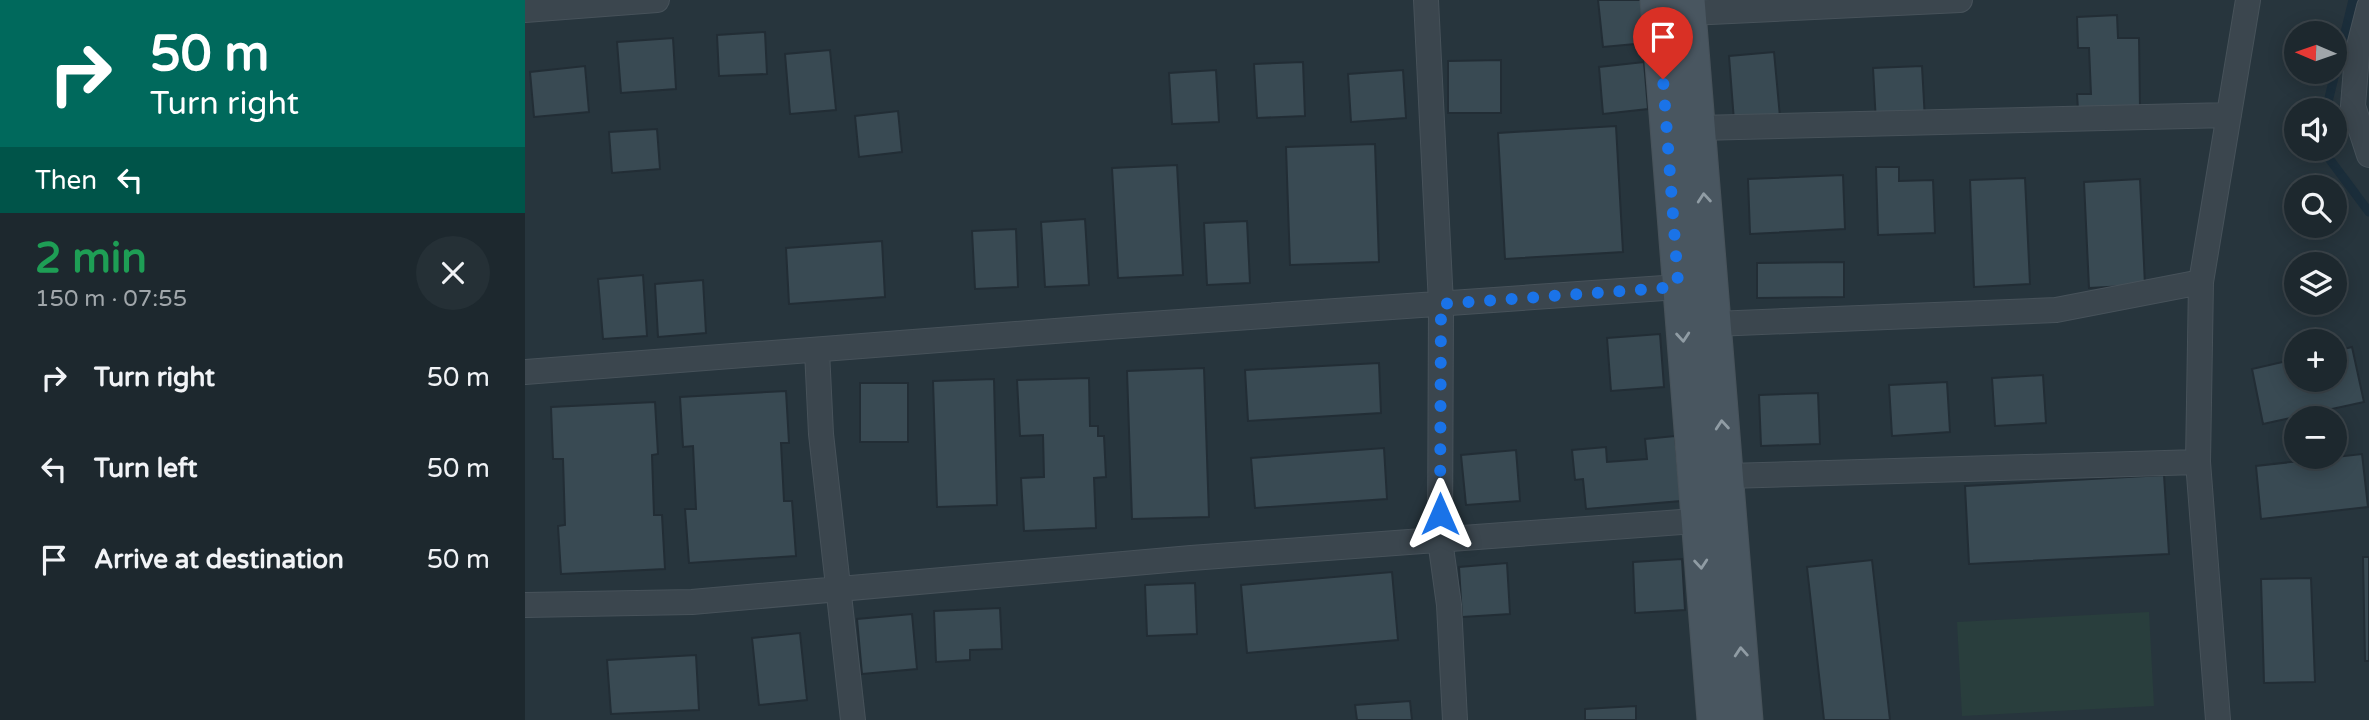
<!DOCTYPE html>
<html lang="en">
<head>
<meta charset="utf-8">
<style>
	body { margin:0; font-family:"Varela Round",sans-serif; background:#253036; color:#f1f3f6; height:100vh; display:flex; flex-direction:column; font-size:26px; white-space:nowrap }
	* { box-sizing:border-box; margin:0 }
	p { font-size:23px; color:#a0a6aa }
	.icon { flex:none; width:38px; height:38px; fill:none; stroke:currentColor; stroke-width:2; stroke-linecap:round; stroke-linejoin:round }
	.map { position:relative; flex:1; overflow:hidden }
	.drawer { display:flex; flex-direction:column; background:#1d282e; width:525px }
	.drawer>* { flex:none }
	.top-card { background:#00695c; color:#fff; overflow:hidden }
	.needle { width:46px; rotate:272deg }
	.buttons { position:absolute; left:1759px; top:21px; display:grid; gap:14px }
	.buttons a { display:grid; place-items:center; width:63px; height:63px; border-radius:50%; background:#1d282e; box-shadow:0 4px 18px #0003,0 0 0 2px #3b444a; font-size:35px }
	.pin { position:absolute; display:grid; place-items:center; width:60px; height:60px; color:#fff; margin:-72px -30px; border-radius:50% 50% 50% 0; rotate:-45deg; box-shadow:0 0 7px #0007 }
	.pin .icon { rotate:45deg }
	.me { position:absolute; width:77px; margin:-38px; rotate:0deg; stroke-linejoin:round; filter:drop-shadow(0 0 5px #0008) }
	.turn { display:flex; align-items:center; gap:24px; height:147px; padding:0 35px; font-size:32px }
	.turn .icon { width:91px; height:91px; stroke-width:2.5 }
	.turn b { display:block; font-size:49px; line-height:60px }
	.then { display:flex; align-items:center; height:66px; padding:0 35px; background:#0003; gap:14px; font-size:26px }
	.round { display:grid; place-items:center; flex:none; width:74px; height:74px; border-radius:37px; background:#253036 }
	.summary { display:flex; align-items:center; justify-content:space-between; height:119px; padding:0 35px }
	h1 { font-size:42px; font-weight:800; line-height:52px; color:#1e9e55 }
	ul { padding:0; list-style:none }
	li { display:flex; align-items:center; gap:21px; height:91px; padding:0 35px }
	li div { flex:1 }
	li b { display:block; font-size:26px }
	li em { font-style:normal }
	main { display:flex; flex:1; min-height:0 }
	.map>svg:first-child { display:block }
	.green { fill:#293e3d }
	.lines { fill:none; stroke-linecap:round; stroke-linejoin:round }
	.stream { stroke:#1b2e3b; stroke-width:9 }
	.building { fill:#394a53; stroke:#222d35; stroke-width:2 }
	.street-casing { stroke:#47525a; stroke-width:26 }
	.secondary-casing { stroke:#47525a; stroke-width:35 }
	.street { stroke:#3b464e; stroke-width:24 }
	.secondary { stroke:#495660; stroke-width:33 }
	.oneway { stroke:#909ca4 }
	.route { stroke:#1a73e8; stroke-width:12; stroke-dasharray:0 21.6 }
</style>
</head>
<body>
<main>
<section class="drawer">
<div class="top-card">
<div class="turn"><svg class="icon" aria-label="right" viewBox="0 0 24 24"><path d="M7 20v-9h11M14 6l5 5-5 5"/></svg><div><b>50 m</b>Turn right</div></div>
<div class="then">Then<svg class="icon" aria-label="left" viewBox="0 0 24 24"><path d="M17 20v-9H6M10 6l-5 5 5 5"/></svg></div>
</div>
<div class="summary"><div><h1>2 min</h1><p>150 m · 07:55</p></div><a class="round"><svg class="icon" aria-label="close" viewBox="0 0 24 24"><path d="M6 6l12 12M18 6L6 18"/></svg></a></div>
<ul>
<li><svg class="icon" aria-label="right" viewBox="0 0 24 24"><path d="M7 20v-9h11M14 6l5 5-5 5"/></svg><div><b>Turn right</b></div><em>50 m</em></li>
<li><svg class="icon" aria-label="left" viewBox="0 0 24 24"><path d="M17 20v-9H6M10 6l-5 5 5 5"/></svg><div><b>Turn left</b></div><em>50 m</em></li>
<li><svg class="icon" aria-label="arrive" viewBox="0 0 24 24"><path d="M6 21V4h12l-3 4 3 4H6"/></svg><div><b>Arrive at destination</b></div><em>50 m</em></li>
</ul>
</section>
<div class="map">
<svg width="1844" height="720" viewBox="0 0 1844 720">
	<rect width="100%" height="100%" fill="#27353d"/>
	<path class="green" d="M1624,612l5,94 -192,10 -5,-94z"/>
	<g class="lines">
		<path class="stream" d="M1801,110l27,-110
			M1797,149l47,63"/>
	</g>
	<path class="building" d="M1073,0h44l4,43 -43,4z
		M1592,15l1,23h21l1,70 -62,2 -1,-16h14l-2,-46h-11l-1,-31z
		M240,32l2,42 -48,2 -2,-41z
		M148,38l3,51 -55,4 -4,-51z
		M305,50l6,60 -46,4 -5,-60z
		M1249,52l6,65 -46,4 -5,-65z
		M976,60v53h-53v-52z
		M778,62l2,54 -48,2 -3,-54z
		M1119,62l4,47 -45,5 -4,-47z
		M60,66l4,46 -55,5 -4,-45z
		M1397,66l3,54 -49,3 -3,-55z
		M691,70l3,52 -47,2 -3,-51z
		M878,70l3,48 -55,4 -3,-48z
		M373,111l4,41 -43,5 -4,-41z
		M1091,126l7,126 -118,7 -7,-126z
		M132,129l3,40 -48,4 -3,-41z
		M850,144l4,118 -89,3 -4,-118z
		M652,165l6,110 -65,3 -6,-110z
		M1351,167h23v14l34,-1 2,53 -57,2z
		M1318,175l2,54 -95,5 -2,-55z
		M1500,178l5,106 -56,3 -4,-107z
		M1615,179l5,106 -56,3 -5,-106z
		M560,219l4,66 -44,2 -4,-65z
		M722,221l3,62 -43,2 -3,-62z
		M491,229l2,58 -43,2 -3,-58z
		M357,241l3,56 -96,7 -3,-56z
		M1319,262v35l-87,1v-35z
		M118,275l4,61 -44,3 -5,-60z
		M178,280l3,53 -48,4 -3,-53z
		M1135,334l4,53 -53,4 -4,-53z
		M1827,347l12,55 -101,22 -11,-55 44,-10v21h39v-29z
		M854,363l2,50 -133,8 -3,-51z
		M679,368l5,149 -77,2 -5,-148z
		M1518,375l3,48 -51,3 -3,-48z
		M564,378l1,48h8v10h6l2,41 -12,1 2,50 -72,3 -3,-53 23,-1 -1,-42 -23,1 -3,-56z
		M469,379l3,126 -60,2 -4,-126z
		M1422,382l3,50 -58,4 -3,-51z
		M335,383h48v59h-48z
		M261,391l3,52h-8l3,58h8l4,55 -107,7 -4,-54h11l-3,-63 -10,1 -3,-50z
		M1293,393l2,51 -59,2 -2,-51z
		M130,402l3,52 -6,1 2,60h8l3,54 -104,5 -3,-48 7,-1 -2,-66h-10l-2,-52z
		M1150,436l6,65 -95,8 -3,-30 -8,1 -3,-30 34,-3 1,15 40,-3 -2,-20z
		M859,448l3,51 -132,9 -4,-50z
		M991,450l4,51 -54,4 -5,-50z
		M1837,454l6,53 -107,12 -5,-53z
		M1639,475l5,79 -200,10 -4,-78z
		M1838,557h6v104h-4z
		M1157,559l3,51 -50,3 -2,-51z
		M1347,560l18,160h-66l-17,-153z
		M982,563l3,51 -48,3 -3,-50z
		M867,572l6,68 -151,13 -6,-68z
		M1786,578l4,104 -51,1 -3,-104z
		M670,583l2,51 -50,2 -2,-51z
		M475,608l2,41 -32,1v10l-34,2 -2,-51z
		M387,614l5,55 -55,5 -5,-55z
		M275,633l7,67 -48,5 -7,-67z
		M171,655l3,55 -88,4 -4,-54z
		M885,701l2,19h-55l-2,-15z
		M1111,706v14h-51v-11z"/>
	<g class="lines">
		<g class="street-casing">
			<path id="street" d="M901,0l15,304 -1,236 9,65 6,115
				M1844,7l-12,47 -4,52 16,49
				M0,10l132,-10
				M1164,13l271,-13
				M1173,128l531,-13
				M1189,324l342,-14 145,-28
				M292,351l4,83 32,286
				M0,372l582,-45 557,-39 14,-5 18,-2
				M1202,476l471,-14
				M0,605l167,-3 499,-44 504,-37 19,-4
				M1693,720l-20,-258 3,-180 47,-282"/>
		</g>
		<g class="secondary-casing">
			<path id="secondary" d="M1132,0l57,720
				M1163,0l58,720"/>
		</g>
		<use href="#street" class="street"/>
		<use href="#secondary" class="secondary"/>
	</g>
	<defs><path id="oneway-chevron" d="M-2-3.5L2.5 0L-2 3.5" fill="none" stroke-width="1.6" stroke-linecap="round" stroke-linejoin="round" transform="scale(1.75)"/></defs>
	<g class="oneway">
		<use href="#oneway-chevron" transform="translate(1179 198) rotate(-95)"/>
		<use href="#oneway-chevron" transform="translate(1158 337) rotate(85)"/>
		<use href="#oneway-chevron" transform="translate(1197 425) rotate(-95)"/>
		<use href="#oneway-chevron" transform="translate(1176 564) rotate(85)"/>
		<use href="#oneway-chevron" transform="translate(1216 652) rotate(-94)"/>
	</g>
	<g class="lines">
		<path class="route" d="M915,514l1,-210 223,-16 14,-5 -15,-204"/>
	</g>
</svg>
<div class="buttons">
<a><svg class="needle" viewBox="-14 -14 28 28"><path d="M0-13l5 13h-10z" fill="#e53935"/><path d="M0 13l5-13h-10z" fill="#a0a6aa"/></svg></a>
<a><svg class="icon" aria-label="sound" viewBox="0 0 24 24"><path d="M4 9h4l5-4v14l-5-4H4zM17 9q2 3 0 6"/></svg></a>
<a><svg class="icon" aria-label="search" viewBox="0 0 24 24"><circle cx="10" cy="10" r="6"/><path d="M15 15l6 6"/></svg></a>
<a><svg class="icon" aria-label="layers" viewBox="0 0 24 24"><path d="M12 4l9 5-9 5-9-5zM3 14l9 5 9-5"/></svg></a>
<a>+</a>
<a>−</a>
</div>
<div class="pin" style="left:1138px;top:79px;background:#d93025"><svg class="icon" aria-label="arrive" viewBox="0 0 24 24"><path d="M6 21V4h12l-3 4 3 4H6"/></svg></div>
<svg class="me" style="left:915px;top:514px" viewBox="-20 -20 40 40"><path d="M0-17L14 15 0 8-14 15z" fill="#1a73e8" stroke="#fff" stroke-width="4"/></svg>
</div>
</main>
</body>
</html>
